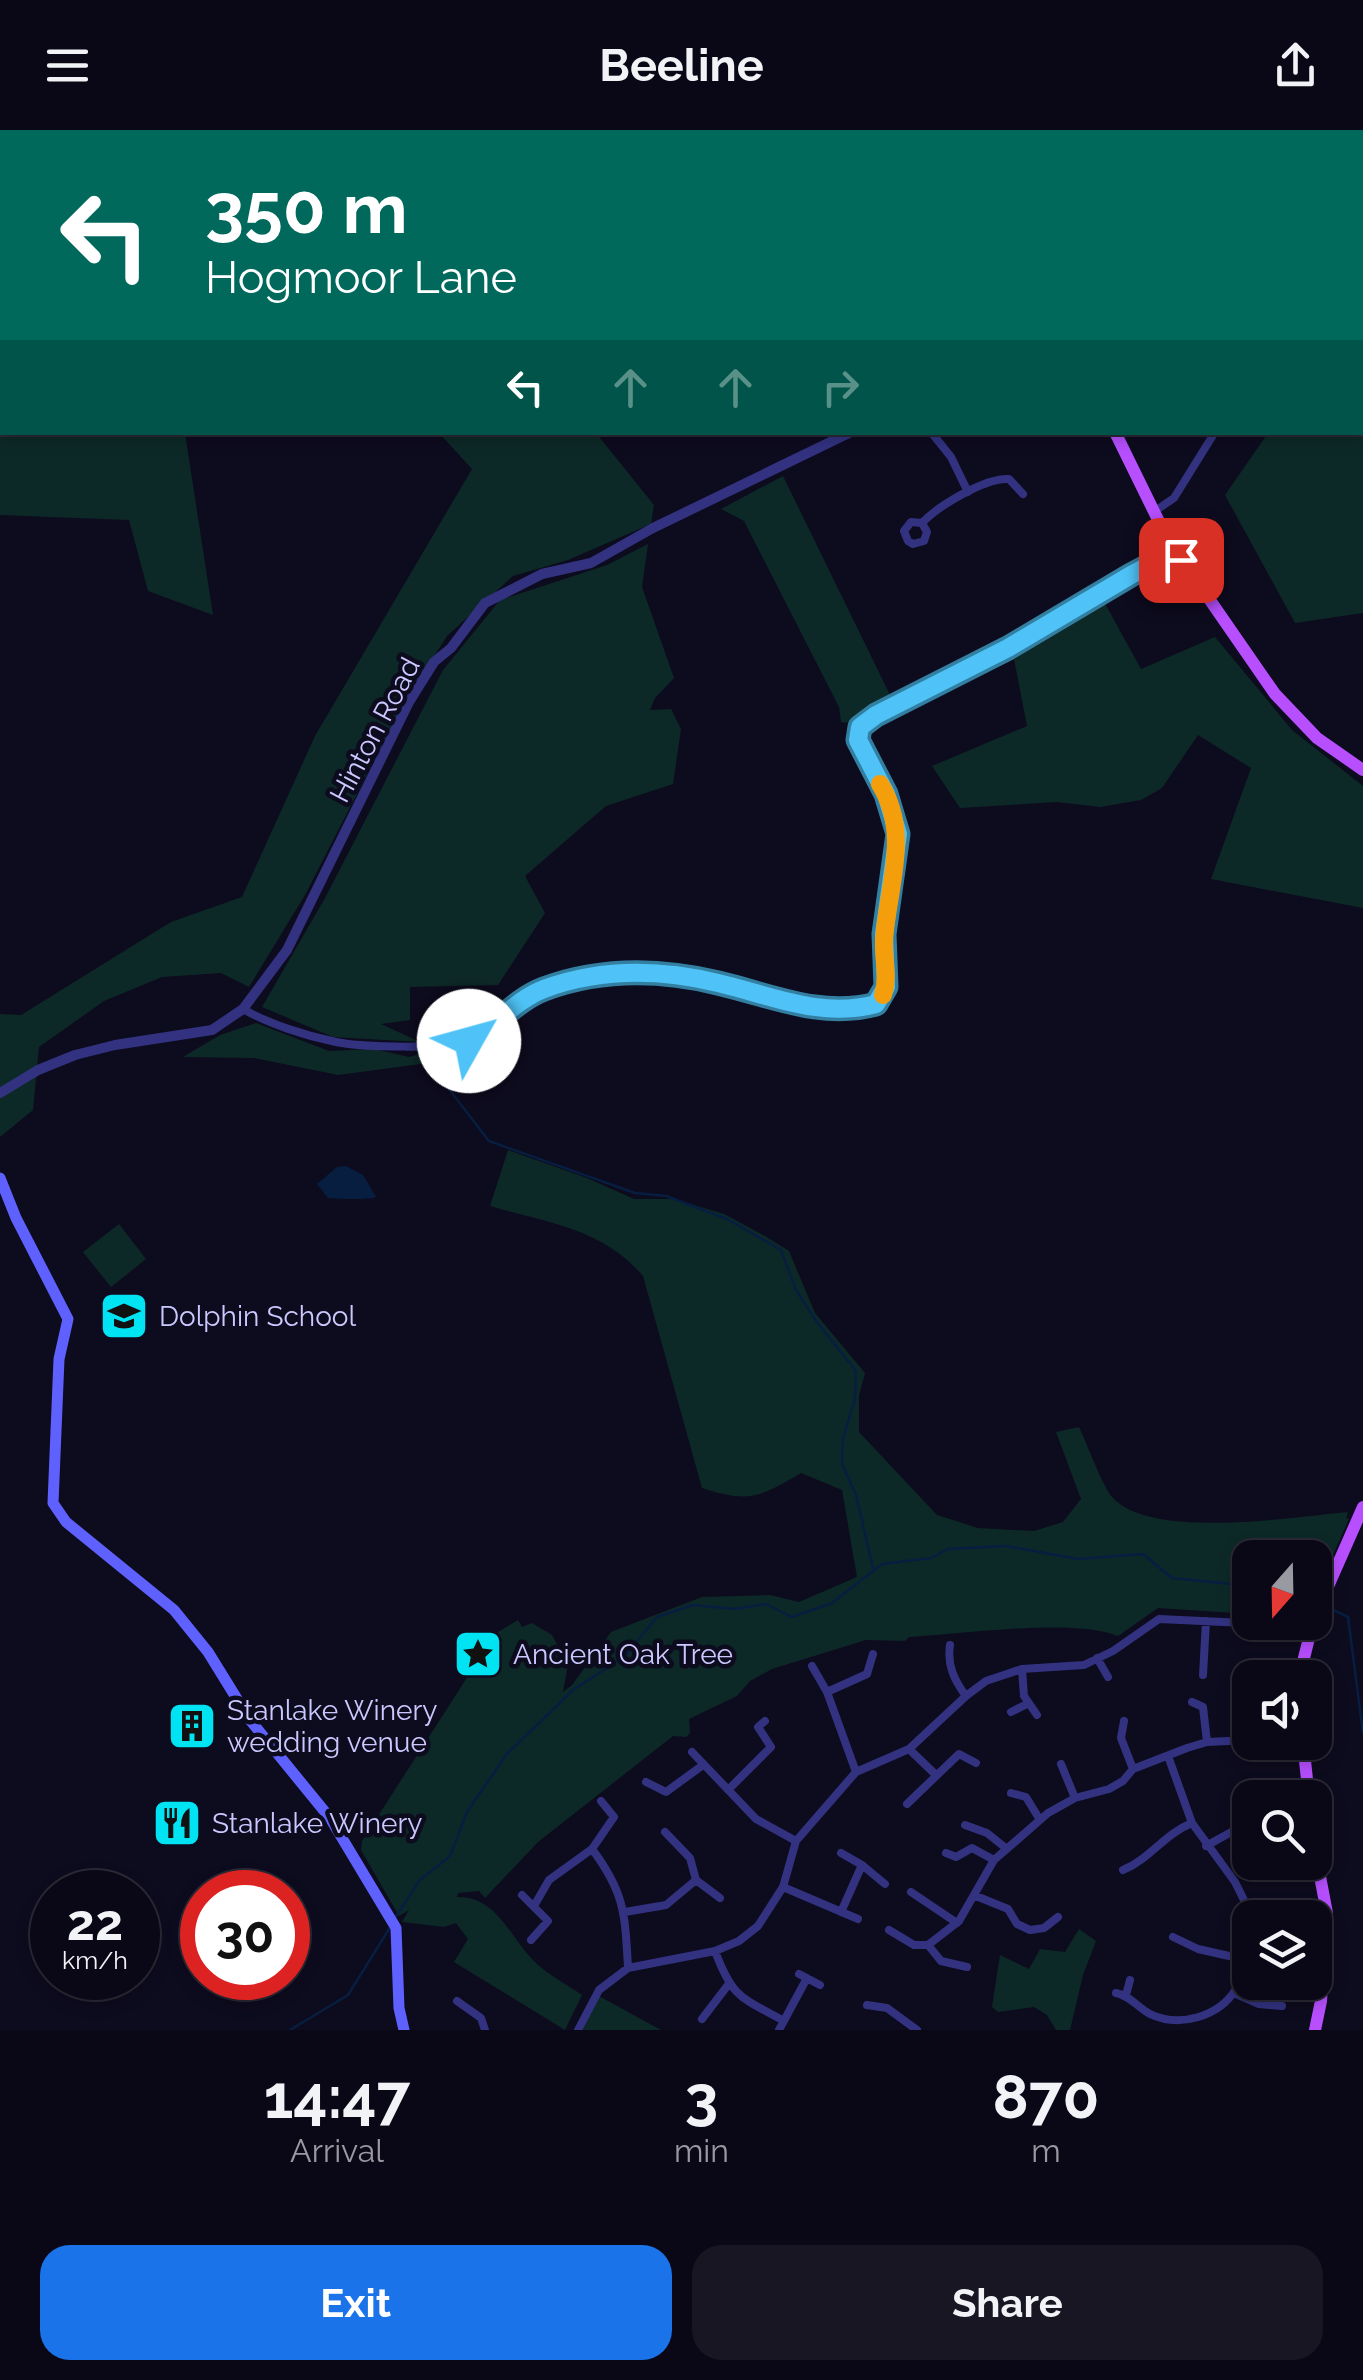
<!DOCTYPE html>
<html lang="en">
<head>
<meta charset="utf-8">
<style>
	body { margin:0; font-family:Raleway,sans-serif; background:#181623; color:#f1f3f6; height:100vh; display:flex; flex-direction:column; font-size:38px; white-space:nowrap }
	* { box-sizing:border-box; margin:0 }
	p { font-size:32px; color:#999aa1 }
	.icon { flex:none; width:55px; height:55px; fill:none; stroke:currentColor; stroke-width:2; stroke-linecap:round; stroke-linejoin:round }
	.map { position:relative; height:1900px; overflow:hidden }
	.sheet { display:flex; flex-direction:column; background:#0a0816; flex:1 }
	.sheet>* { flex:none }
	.guide { position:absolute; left:0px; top:0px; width:1365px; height:305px; box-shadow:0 5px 15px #0003,0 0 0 2px #2a2935; background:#00695c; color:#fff; overflow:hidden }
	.needle { width:65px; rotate:200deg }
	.buttons { position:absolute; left:1232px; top:1410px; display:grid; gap:20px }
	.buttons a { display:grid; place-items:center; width:100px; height:100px; border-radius:20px; background:#0a0816; box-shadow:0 5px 15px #0003,0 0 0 2px #2a2935; font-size:50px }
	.speed { position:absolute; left:30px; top:1740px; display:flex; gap:20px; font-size:50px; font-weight:700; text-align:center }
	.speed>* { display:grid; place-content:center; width:130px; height:130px; border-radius:50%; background:#0a0816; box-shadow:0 5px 15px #0003,0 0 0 2px #2a2935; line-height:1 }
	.speed small { font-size:25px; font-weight:400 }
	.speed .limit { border:15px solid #d22; background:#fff; color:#111 }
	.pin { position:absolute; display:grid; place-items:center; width:85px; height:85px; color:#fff; margin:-42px; border-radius:20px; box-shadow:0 5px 15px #0006 }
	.me { position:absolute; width:110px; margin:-55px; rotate:52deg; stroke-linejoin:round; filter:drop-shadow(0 0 8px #0008) }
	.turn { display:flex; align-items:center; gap:35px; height:210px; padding:0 40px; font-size:45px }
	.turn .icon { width:130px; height:130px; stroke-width:2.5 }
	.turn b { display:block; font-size:70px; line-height:85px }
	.lanes { display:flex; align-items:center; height:95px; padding:0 40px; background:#0003; justify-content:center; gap:50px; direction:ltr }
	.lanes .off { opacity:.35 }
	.eta { display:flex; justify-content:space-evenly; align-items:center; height:170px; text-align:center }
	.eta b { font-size:60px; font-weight:700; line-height:70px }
	.cta { display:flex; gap:20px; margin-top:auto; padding:20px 40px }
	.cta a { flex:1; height:115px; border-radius:30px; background:#1a73e8; color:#fff; font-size:40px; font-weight:700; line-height:115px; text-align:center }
	.cta a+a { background:#181623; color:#f1f3f6 }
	header { display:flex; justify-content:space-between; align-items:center; height:130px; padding:0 40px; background:#0a0816; font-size:45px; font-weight:700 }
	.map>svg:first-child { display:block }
	.green { fill:#0d2927 }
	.water { fill:#071e40 }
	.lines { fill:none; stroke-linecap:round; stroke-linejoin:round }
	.stream { stroke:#071e40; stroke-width:2.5 }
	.minor { stroke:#323281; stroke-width:8 }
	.tertiary { stroke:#323281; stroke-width:10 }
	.secondary { stroke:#5f61ff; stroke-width:11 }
	.primary { stroke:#b74fff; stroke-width:12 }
	.route-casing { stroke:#337fa1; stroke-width:25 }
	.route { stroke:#4fc3f7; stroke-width:18 }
	.slow { stroke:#f59e0b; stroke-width:18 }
	.labels { text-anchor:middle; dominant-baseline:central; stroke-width:9; stroke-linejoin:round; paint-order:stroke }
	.street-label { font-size:28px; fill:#ccc8ff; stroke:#0d0b1e }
	.poi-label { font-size:28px; fill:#ccc8ff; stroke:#0d0b1e; text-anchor:start }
</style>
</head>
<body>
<header><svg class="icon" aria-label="menu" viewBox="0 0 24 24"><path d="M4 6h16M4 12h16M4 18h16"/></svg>Beeline<svg class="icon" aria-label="share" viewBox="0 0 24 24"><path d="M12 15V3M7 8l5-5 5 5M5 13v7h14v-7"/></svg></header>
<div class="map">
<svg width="1363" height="1900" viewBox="0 0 1363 1900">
	<rect width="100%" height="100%" fill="#0d0b1e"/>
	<path class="green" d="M1363,173v310l-68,10 -70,-128 43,-62 94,-1z
		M0,261h2v41l183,1 28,182 -65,-24 -19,-71 -129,-5z
		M439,303h157l58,72 -3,19 -83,36 -55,16 -66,60 -47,74 -95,185 -56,92 -28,-14 -59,4 -58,24 -65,46 -6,63 -33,27v-123l21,1 150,-93 71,-25 73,-161 157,-267z
		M783,346l109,223 -46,24 -5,-1 -2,-15 -95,-186 -23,-12z
		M648,414l-6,43 32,91 -19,20 -5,12 21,-1 10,20 -8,55 -67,22 -81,70 20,37 -47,72 -88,2v33l-29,4 39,18 -87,-5 -71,-30 63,-109 118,-228 57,-70 107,-35z
		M1102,468l39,71 74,-32 77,93 71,56v122l-152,-29 40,-111 -53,-33 -36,53 -21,12 -41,7 -43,-5 -97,6 -28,-42 95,-40 -13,-67z
		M256,893l73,28 45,-2 35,8 24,-7 18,10 -113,15 -84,-17 -71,-1 37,-22z
		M508,1020l79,28 47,21h40l50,15 41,22 24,15 26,62 50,60 -6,23v36l78,83 41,13 56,3 29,-9 18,-23 -25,-67 23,-5c8,16 23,59 34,71 39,42 181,19 235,14l-2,6 3,1 -34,77v-38h-65v56l-92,-6 -40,28c-45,-18 -156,-2 -209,1l-4,4 -39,-1 -94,29 -22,12 -13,15 -48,23 1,14 -4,4 -13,-1 -135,106 -53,56 -6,-7 -21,2 -1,4c41,-1 53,42 80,67 13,12 31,21 45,31l-17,35 -111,-68 14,-23 -12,-16 -12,4 -42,-5 7,-12 -10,6 -38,-66 1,-9 133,-207 23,-14 4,7 10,-4 20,12 16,30 -5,27 9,-7 39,-53 91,-35 68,-2 29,7 58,-25 -15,-87 -41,-17c-42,25 -53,30 -99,15l-59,-212c-41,-48 -95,-53 -153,-70z
		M119,1094l27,35 -35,28 -28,-35z
		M1079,1799l17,12 -13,34 -13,55h-14l-9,-15 -13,-8 -36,5 -6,-5 8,-52 29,14 11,-20 25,3z
		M597,1865l64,35h-78z"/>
	<path class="water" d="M346,1036l17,9 13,22c-6,3 -39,2 -48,1l-11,-14 20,-17z"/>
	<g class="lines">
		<path class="stream" d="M448,958l41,53 146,52 31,3 61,23 54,31 15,40 20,31 40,50 -1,28 -12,39 -1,26 14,31 17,73
			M1325,1476l23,11 15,116
			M395,1788l24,-37 31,-25 17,-44 39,-57 67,-65 51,-33 33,-40 36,-12 42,4 31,-5 26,13 40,-14 50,-39 49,-6 17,-9 58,-3 72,13 65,-5 29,24 78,8
			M290,1900l58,-35 41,-66"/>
		<path class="minor" d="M1279,0l2,2
			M1334,0l1,2
			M1362,167h1
			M931,302l20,25 17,35
			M1155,381l19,-13 41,-66
			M922,393l5,9 -3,9 -11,3 -5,-3 -4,-10 7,-9 11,1c16,-17 64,-46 87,-44l14,15
			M1146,437l21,-28
			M243,879c26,15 63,27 93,33 24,5 113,8 135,-2 18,-8 31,-27 48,-37 53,-33 123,-38 183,-24 35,8 148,48 177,22 14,-12 4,-42 5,-58 2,-38 20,-83 12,-120 -7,-30 -27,-54 -38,-83l5,-16 105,-58 40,-18 123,-73 15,-8 35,-8
			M950,1515c-3,20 4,35 16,51
			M1097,1528l11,19
			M812,1536l15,26
			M1022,1539l2,27 13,19
			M1203,1545l3,-54
			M1192,1572l11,5 4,35
			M1011,1582l16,-8
			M1124,1591l-3,17 12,31
			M909,1619l27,26
			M692,1622l64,67 40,22
			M1168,1626l24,67 43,59 18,36
			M1061,1634l14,34
			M856,1642l-29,-80 40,-18 6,-20
			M646,1652l20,10 37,-27
			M728,1660l43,-43 -13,-20 7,-6
			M1011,1663l15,4 14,23
			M907,1674l52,-50 17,9
			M965,1695l22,8 20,16
			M1206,1716l29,-16 15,-4
			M592,1719l22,-32 -13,-16
			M841,1723l21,12 23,19
			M946,1723l10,4 16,-9 22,12
			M1123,1740c27,-11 41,-36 69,-47
			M696,1750l24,18
			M783,1757l75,32
			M911,1762l46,31
			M522,1765l26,26 -17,19
			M976,1766l32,13 9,15 13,6 14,-2 14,-11
			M534,1776l15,-26 43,-31c33,44 33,65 36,119
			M625,1782l41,-7 30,-25 -6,-22 -25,-26
			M841,1782l21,-47
			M889,1800l25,15h14l31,-24 35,-61 54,-47 27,-15 34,-9 14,-8 10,-12 54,-21 20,-6 43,-2
			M1173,1807l25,12 49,11
			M928,1815l13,16 26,6
			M715,1821c18,48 26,46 69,70
			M799,1844l21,11
			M1116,1863c15,3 22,15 34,21 29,14 69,3 86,-25 7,-11 10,-25 14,-37
			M1234,1863l25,11 23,2
			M1126,1865l4,-15
			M457,1871l24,17 4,12
			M867,1875l20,3 30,22
			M702,1889l26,-34
			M578,1900l21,-40 29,-22 87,-17 24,-10 19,-15 25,-39 13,-46 60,-69 53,-23 57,-53 20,-15 36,-12 62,-4 29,-14 46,-32 107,5 43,10
			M779,1900l28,-52"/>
		<path class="tertiary" d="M1192,2l3,-2
			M0,963l38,-23 37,-15 40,-10 97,-15 31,-21 44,-59 122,-248 25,-40 17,-14 34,-45 57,-29 49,-11 62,-35 198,-96"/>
		<path class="secondary" d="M0,1048l16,40 52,101 -9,40 -6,144 13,19 108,88 34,42 42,68 80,98 66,110 3,80 5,22"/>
		<path class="primary" d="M1030,2l1,-2
			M1115,302l52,106 108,156 42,44 46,32
			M1315,1486l48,-109
			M1299,1548l14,-56
			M1303,1612l6,56
			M1315,1900l6,-29 6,-88 -12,-63"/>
	</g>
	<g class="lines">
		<g class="route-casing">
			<path id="route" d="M469,911c27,-15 46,-41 75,-52 57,-21 116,-20 174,-6 52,12 103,36 158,21l10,-17 -2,-53 14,-100 -12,-40 -28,-54 2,-13 16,-12 132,-67 123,-73 15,-8 35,-7"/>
		</g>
		<use href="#route" class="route"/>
		<path class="slow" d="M880,654c31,50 8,101 4,156 -1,19 5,37 -1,55"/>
	</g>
	<defs>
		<g id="school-square" transform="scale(2.5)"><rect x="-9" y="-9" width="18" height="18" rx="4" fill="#00e3f3" stroke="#0d0b1e"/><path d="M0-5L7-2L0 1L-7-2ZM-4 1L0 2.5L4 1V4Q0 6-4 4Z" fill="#111"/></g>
		<g id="sight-square" transform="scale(2.5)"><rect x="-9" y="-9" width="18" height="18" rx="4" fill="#00e3f3" stroke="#0d0b1e"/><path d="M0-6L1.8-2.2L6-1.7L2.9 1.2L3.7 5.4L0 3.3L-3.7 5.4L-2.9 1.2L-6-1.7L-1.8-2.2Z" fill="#111"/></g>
		<g id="building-square" transform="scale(2.5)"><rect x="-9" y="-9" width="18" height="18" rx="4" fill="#00e3f3" stroke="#0d0b1e"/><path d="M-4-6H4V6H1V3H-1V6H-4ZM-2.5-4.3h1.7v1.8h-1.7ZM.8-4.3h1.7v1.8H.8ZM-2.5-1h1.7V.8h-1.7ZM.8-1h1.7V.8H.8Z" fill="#111"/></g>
		<g id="restaurant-square" transform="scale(2.5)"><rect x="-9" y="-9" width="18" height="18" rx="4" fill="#00e3f3" stroke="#0d0b1e"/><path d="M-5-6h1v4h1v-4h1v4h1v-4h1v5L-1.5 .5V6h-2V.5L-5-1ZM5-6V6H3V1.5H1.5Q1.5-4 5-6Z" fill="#111"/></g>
	</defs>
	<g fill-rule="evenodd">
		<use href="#school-square" x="124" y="1186"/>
		<use href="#sight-square" x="478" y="1524"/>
		<use href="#building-square" x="192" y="1596"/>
		<use href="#restaurant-square" x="177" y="1693"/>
	</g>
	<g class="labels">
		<g class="street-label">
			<text transform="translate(375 600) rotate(-62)">Hinton Road</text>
		</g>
		<g class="poi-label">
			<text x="159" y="1186">Dolphin School</text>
			<text x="513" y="1524">Ancient Oak Tree</text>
			<text x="227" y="1580">Stanlake Winery<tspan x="227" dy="32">wedding venue</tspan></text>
			<text x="212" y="1693">Stanlake Winery</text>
		</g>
	</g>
</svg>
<div class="buttons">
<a><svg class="needle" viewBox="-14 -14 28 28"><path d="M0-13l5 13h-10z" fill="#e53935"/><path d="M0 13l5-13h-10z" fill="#999aa1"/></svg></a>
<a><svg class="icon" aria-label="sound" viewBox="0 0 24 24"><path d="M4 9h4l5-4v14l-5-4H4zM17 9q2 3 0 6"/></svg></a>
<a><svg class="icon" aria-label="search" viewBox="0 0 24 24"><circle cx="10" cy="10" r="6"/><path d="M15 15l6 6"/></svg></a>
<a><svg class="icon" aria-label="layers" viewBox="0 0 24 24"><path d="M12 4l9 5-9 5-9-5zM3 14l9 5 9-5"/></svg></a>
</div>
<div class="speed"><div>22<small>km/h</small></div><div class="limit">30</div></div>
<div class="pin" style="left:1181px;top:430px;background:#d93025"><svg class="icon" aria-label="arrive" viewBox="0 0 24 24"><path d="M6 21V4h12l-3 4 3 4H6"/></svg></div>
<svg class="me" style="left:469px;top:911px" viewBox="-20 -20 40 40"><circle r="19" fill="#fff"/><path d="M0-13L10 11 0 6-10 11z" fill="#4fc3f7"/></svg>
<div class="guide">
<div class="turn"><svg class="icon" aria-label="left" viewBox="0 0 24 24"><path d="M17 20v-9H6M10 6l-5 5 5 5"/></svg><div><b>350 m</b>Hogmoor Lane</div></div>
<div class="lanes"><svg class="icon" aria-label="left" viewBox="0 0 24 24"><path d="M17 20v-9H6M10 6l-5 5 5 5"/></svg><svg class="icon off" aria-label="ahead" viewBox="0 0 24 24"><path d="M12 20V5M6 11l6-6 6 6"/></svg><svg class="icon off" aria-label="ahead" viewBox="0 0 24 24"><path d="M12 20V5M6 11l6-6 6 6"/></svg><svg class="icon off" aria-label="right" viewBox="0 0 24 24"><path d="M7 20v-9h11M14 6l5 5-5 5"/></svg></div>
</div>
</div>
<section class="sheet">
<div class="eta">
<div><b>14:47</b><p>Arrival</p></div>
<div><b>3</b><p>min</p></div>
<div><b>870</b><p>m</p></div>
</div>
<div class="cta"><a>Exit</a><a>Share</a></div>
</section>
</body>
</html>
